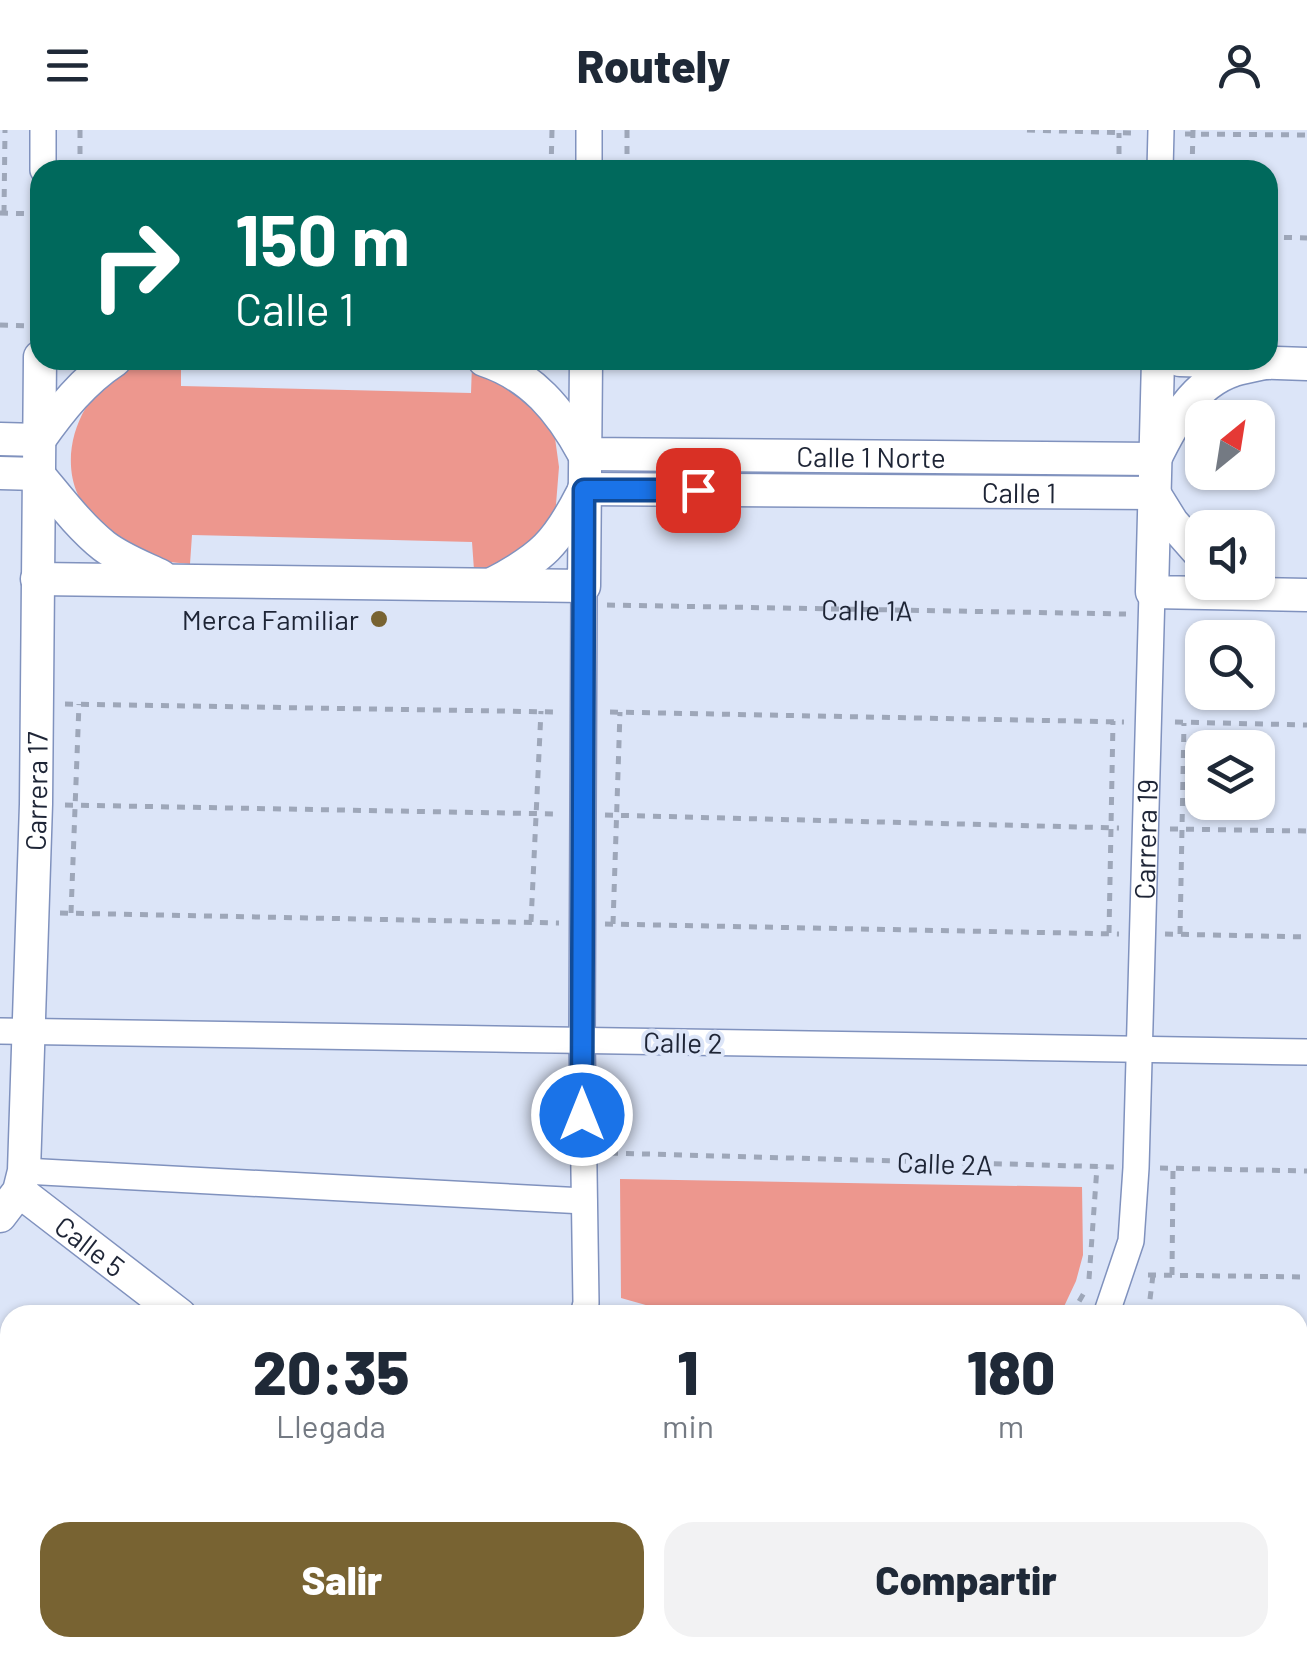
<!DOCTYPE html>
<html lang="es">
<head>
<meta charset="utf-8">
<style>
	body { margin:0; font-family:Barlow,sans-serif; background:#f2f2f3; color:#1f2937; height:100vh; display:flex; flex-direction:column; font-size:38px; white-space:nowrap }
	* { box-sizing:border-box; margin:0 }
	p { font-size:32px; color:#747a83 }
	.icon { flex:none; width:55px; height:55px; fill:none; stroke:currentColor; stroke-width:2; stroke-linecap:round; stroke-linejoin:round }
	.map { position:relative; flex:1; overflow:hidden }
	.panel { position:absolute; left:0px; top:1175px; width:1308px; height:352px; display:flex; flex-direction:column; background:#fff; border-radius:30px 30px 0 0; box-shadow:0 2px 8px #0004 }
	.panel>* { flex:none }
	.top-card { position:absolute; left:30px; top:30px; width:1248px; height:210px; border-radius:30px; box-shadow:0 2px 8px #0004; background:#00695c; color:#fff; overflow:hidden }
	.needle { width:65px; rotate:30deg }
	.fabs { position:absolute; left:1185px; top:270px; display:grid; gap:20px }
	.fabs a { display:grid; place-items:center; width:90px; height:90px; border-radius:20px; background:#fff; box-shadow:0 2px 8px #0004; font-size:50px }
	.pin { position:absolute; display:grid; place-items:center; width:85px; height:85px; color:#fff; margin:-42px; border-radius:20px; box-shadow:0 5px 15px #0006 }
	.me { position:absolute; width:110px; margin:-55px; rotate:0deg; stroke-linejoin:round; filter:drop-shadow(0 0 8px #0008) }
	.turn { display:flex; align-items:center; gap:35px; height:210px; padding:0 40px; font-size:45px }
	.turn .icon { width:130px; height:130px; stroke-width:2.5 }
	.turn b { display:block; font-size:70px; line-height:85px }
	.eta { display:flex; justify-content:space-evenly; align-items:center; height:170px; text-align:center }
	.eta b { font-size:60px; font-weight:800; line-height:70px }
	.cta { display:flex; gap:20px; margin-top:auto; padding:20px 40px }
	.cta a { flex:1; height:115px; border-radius:30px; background:#786332; color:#fff; font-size:40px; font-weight:800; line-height:115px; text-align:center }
	.cta a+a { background:#f2f2f3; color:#1f2937 }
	header { display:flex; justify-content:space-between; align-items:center; height:130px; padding:0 40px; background:#fff; font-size:45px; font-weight:800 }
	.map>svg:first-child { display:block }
	.green { fill:#ed978e }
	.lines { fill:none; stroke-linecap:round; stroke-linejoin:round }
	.minor-casing { stroke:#8092be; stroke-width:28 }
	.tertiary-casing { stroke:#8092be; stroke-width:35 }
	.path { stroke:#9ea7b9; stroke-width:5; stroke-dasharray:8 8; stroke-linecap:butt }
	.minor { stroke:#fff; stroke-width:25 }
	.tertiary { stroke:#fff; stroke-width:32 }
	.route-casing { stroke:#114b97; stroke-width:25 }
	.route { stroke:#1a73e8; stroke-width:18 }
	.poi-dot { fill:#786332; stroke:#dce5f8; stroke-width:4 }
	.labels { text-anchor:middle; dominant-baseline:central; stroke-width:8; stroke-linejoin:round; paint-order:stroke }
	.street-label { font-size:28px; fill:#1e2536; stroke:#dce5f8 }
	.poi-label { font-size:28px; fill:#1e2536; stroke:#dce5f8; text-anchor:end }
</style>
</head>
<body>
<header><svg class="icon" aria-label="menu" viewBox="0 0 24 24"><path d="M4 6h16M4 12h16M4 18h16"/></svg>Routely<svg class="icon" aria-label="person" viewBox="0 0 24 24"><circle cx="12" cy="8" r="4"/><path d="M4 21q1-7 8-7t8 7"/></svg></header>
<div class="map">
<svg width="1307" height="1527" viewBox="0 0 1307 1527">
	<rect width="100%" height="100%" fill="#dce5f8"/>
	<path class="green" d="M154,230h27v26l290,7 1,-28 27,10 46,42 10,21 4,29 -4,50 -11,19 -51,34h-19l-2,-28 -280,-7 -2,29c-17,-2 -37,-2 -53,-10 -8,-4 -16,-12 -24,-18 -14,-12 -27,-23 -35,-41 -20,-44 4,-103 47,-125 9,-4 20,-7 29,-10z
		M620,1049l462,8 1,68 -7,26 -16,34h-379l-60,-17z"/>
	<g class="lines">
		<g class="minor-casing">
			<g id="minor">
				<path d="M43,40v-40"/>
				<path d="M589,40v-40"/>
				<path d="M1160,40l1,-40"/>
				<path d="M0,901l1307,21"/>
				<path d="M24,1041l560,30"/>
				<path d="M583,1185l3,-12 -4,-263 2,-454"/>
				<path id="s2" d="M1106,1185l25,-74 5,-73 16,-576"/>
				<path d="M0,1239l10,8"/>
				<path d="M0,1443l10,8"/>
				<path d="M1298,1449l9,8"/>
				<path d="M93,1518l12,9"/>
				<path d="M357,1518l12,9"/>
				<path d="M886,1518l13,9"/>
				<path d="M1129,1518l12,9"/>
			</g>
		</g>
		<g class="tertiary-casing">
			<g id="tertiary">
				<path id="s3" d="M484,230c48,16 76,50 100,94l571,5c17,-35 39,-76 79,-89 10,-3 21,-5 31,-7"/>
				<path d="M1158,230l-6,232 155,3"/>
				<path d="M1180,230l127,4"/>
				<path d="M0,309l39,1c22,-31 44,-59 76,-80"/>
				<path d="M0,343l38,1c21,25 41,52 66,72 17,13 38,21 57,30"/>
				<path id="s4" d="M584,359l570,4"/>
				<path d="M1154,363l18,29 30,34"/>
				<path d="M37,449l547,7 2,-226"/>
				<path d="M492,454c50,-26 65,-41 90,-90"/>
				<path id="s5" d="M19,1061l161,124"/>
				<path id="s6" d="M0,1086l19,-25 5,-20 12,-367 4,-447"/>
				<path d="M611,1518l13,9"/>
			</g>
		</g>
		<g class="path">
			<path d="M1027,0l107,3"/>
			<path d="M1185,4l122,1"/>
			<path d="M80,40v-40"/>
			<path d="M551,40l1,-40"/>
			<path d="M627,40v-40"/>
			<path d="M1119,40v-37"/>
			<path d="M1192,40l1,-40"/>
			<path d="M0,83l40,1"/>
			<path d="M4,83l1,-83"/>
			<path d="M1268,107l39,1"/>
			<path d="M0,195l37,1"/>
			<path id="s1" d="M607,475l519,9"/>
			<path d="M65,574l494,8"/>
			<path d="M610,582l514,10"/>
			<path d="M1175,592l132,3"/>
			<path d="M65,675l494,9"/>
			<path d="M605,685l514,13"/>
			<path d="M1170,699l137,2"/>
			<path d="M60,783l499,10"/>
			<path d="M71,783l8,-209"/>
			<path d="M531,792l10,-211"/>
			<path d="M605,794l514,10"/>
			<path d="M613,794l7,-212"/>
			<path d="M1109,803l4,-212"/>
			<path d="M1165,804l142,3"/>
			<path d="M1180,804l4,-211"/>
			<path d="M610,1023l504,14"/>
			<path d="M1160,1038l147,3"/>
			<path d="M1148,1145l159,2"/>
			<path d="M1172,1145l1,-106"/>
			<path d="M1089,1149l8,-112"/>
			<path d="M1071,1185l13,-22"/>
			<path d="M1148,1185l5,-40"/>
			<path d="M1298,1217h9"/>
			<path d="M1298,1304l9,7"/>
		</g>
		<use href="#minor" class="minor"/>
		<use href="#tertiary" class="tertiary"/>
	</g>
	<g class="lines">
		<g class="route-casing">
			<path id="route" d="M582,985l2,-625h114"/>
		</g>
		<use href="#route" class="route"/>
	</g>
	<circle class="poi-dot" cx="379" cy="489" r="10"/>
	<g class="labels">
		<g class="street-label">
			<text stroke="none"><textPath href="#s3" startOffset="428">Calle 1 Norte</textPath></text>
			<text stroke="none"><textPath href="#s4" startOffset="435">Calle 1</textPath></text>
			<text stroke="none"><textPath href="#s1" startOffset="260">Calle 1A</textPath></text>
			<text stroke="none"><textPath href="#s6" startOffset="432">Carrera 17</textPath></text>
			<text stroke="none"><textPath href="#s2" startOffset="480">Carrera 19</textPath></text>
			<text transform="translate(683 912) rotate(1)">Calle 2</text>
			<text transform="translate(945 1033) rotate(2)">Calle 2A</text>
			<text stroke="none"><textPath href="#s5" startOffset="90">Calle 5</textPath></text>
		</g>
		<g class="poi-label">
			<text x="359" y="489">Merca Familiar</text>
		</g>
	</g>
</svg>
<div class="fabs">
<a><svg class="needle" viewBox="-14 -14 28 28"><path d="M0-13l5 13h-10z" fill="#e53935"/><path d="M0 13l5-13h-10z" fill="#747a83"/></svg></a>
<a><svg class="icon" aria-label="sound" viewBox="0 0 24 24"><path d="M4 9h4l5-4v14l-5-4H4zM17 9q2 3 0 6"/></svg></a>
<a><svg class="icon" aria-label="search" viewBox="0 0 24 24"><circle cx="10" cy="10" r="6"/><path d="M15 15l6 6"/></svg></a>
<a><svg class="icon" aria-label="layers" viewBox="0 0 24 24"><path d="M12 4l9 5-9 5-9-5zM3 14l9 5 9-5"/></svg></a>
</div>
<div class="pin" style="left:698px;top:360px;background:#d93025"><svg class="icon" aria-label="arrive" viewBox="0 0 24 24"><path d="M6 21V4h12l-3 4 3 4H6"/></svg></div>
<svg class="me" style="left:582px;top:985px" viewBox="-20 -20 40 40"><circle r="17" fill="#1a73e8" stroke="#fff" stroke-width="3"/><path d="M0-11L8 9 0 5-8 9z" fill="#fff"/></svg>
<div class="top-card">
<div class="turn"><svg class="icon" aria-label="right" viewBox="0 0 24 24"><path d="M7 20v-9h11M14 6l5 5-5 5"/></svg><div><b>150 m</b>Calle 1</div></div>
</div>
<section class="panel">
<div class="eta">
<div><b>20:35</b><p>Llegada</p></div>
<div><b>1</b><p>min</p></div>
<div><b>180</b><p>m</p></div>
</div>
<div class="cta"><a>Salir</a><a>Compartir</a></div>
</section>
</div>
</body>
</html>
